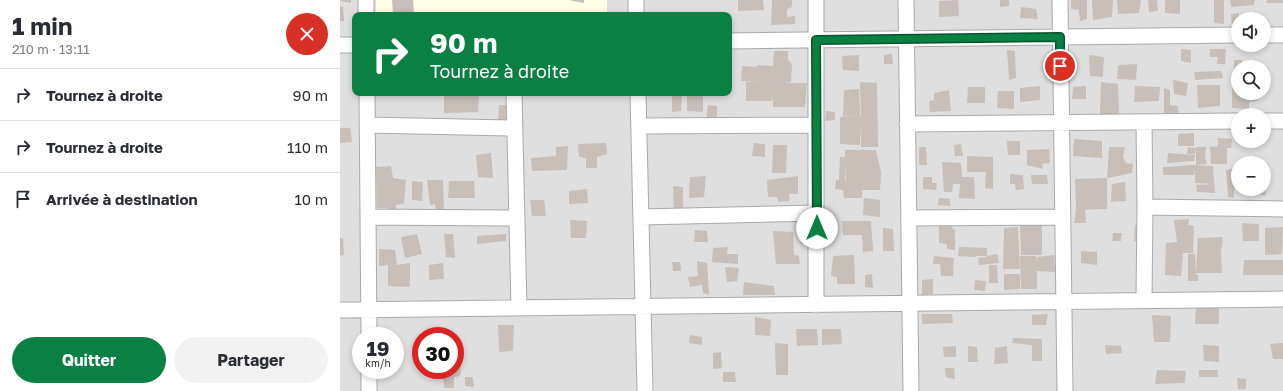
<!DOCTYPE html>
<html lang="fr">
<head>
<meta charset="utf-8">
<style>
	body { margin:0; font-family:"Golos Text",sans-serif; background:#f2f2f3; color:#2b2b33; height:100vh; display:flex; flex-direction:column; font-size:15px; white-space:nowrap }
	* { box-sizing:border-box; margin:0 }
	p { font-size:13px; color:#7c7c81 }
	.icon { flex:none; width:22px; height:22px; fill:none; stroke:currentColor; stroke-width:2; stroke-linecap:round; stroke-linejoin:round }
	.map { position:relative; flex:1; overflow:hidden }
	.panel { display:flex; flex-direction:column; background:#fff; width:340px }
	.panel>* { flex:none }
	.top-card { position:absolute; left:12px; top:12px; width:380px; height:84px; border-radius:8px; box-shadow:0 2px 6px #0003; background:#0b8043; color:#fff; overflow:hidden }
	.controls { position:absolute; left:891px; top:12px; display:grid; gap:8px }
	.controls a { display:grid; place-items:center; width:40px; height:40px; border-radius:50%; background:#fff; box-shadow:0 2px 6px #0003; font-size:20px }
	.speed { position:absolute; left:12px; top:327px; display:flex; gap:8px; font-size:20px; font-weight:700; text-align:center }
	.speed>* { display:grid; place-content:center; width:52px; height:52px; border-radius:50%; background:#fff; box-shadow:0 2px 6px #0003; line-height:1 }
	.speed small { font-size:10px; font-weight:400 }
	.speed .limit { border:6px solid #d22; background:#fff; color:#111 }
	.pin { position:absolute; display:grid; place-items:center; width:34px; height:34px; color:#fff; margin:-17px; border:2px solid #fff; border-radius:50%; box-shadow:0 1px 4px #0007 }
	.me { position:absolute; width:44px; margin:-22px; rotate:0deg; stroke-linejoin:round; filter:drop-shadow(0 0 3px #0008) }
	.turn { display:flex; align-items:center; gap:14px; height:84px; padding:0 12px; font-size:18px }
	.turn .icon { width:52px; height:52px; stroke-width:2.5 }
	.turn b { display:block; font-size:28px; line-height:34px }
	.round { display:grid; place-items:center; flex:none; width:42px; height:42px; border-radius:21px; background:#f2f2f3 }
	.overview { display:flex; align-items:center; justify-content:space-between; height:68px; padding:0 12px }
	h1 { font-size:24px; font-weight:700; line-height:30px }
	.primary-button { display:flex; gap:8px; margin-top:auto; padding:8px 12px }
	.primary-button a { flex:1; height:46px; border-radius:24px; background:#0b8043; color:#fff; font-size:16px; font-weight:700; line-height:46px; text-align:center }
	.primary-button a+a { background:#f2f2f3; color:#2b2b33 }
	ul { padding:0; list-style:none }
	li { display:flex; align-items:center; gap:12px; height:52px; padding:0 12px; border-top:1px solid #e1e1e2 }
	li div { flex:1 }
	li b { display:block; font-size:15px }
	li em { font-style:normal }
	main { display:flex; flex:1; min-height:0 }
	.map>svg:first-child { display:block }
	.residential { fill:#e0dfdf; fill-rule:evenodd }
	.education { fill:#ffffe5 }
	.building { fill:#c7bfb8; fill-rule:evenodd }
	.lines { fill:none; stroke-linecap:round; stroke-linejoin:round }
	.minor-casing { stroke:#a9a9a9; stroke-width:17 }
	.minor { stroke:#fff; stroke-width:15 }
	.route-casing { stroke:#07532c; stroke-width:10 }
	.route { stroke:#0b8043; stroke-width:7 }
</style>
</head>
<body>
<main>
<section class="panel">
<div class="overview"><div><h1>1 min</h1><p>210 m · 13:11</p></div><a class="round" style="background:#d93025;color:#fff"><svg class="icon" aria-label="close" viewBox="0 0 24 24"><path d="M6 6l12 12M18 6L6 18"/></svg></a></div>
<ul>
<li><svg class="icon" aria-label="right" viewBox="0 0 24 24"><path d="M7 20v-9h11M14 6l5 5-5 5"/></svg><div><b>Tournez à droite</b></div><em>90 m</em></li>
<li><svg class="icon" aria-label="right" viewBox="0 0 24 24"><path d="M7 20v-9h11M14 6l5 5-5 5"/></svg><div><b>Tournez à droite</b></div><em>110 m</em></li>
<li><svg class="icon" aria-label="arrive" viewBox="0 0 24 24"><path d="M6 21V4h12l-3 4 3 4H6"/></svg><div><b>Arrivée à destination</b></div><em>10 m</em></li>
</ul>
<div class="primary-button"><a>Quitter</a><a>Partager</a></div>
</section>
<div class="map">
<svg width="943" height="391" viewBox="0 0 943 391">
	<rect width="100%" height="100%" fill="#f2efe9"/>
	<path class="residential" d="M0,0h943v391h-943zM15,15h374v78h-374zM898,19h26v26h-26zM898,67h26v26h-26zM898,115h26v26h-26zM898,163h26v26h-26zM21,336h34v34h-34zM81,336h34v34h-34z"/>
	<path class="education" d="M36,0h231v15h-231z"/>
	<path class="building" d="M0,0h11v3l-11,-2z
		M52,0h21l1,15h-21z
		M229,0h15v3z
		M398,0h25l1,10 -26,1z
		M432,0h20v7l-5,2v8l8,-1v8l-24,1z
		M618,0l1,16 -20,1v-16z
		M660,0h9v6l-9,1z
		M731,0h16v19l-7,2 -1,-11 -8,-1z
		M752,0h21l-1,17 -19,3z
		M777,0h24l-2,13 -21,1z
		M808,0h9l1,11 -9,1z
		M825,0h15v14l-15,-1z
		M874,0h10v24l-10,-1z
		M890,0h25l-1,5 -23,2z
		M927,0h16v3h-17z
		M0,6l3,1 1,14h-4z
		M681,7l15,2 2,10 -18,-1z
		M317,12l16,1v2h-17z
		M899,13l-1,12h-6l-1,-11z
		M841,49l10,1v13l-10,-2z
		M870,49h16l-1,15h-8l1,-7h-8z
		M667,50l8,1 1,27 -7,2z
		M434,51h14v9l4,4 -1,18 -7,1h23l-2,24h-32v-11l-1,5h-26v-19h15l-20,-1 1,-15 15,1v-2l16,1z
		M552,54l1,10h-9v-9z
		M519,55v16l-16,-1 -1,-14z
		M749,55l15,2 -1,20 -13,-1z
		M894,60h8l1,7h-5v9l-4,-1z
		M797,64l-1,16 -19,-1 1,-14z
		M881,71l2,7 -28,2 -1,-8z
		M833,80l15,3 -2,13 -12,-2z
		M520,82l17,1 1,64h-17v-22l-1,20 -20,-1v-27l17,-2 -14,1 1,-26 15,-1 1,26h1z
		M761,82l17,2 1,31h-19z
		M892,84h6v9h10v2l7,1 2,5 -8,1v7l-17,-1z
		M857,85h23v21l-22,2z
		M700,86v14l-20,2v-14z
		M746,86v13h-14l1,-12z
		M795,86l25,1 -1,14 -25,1z
		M628,87h17v16h-18z
		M824,88l6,2v15l8,1 1,10 -15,-1z
		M609,90l2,21 -21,1 -1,-11 5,-1v-7z
		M658,91h16v18l-17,-1z
		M104,93l35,1 -1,18 -34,1z
		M332,93h10l-1,18 -9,1z
		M347,93h16v19l-16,-1z
		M159,105h7l1,16 -9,2z
		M368,105l9,1v14l-11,1z
		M486,111l9,1v8l-10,1z
		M0,128h10l2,14 -12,1z
		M854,133v13h-16v-12z
		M878,138l14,1 -1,9h-4v16h-16l-1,-17 8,-1z
		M734,139l28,2v17l-29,-2z
		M667,141h13v14h-12z
		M266,143l1,11 -10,3v11h-11v-9l-7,-3 -1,-12z
		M414,143l11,1v13l-13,-1z
		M621,144l2,12h-8l-1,-11z
		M433,145h14l-1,28h-14z
		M228,146l-1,24 -35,1 -1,-13 25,-2v-9z
		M579,147h7l1,18h-8z
		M769,147h16l-2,10 3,6 7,1 -1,9 -25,5z
		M848,147l8,1 -1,6h-8z
		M856,147h10l-1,10 2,7 -11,1z
		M709,149l1,14 -8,1 1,5 -16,-4v-15z
		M505,150h31l5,22 -1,18h-18v8h-18l-1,-8 -8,-1 1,-9h3l1,-23h5zM505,166l1,14 29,1 -30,-1z
		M151,153l2,25 -15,-1 -2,-22z
		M828,153l27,2 -1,6 -27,2z
		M627,156l26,1v32l-8,-1 1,-16h-19z
		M602,162l19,1 1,14h12l1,22 -16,-1 1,-14h-7l-1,8h-8z
		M895,164l3,1v18h-3z
		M854,165l19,1 1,18 -19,-1v-14l-1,6h-31v-8z
		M51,166l2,12 13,2 -2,24 -8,1 -1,9 -8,-1v-5h-10l-1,-41z
		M894,168v30l-6,-1 -2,-27z
		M670,174l13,1 1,14 -8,1 -1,-6h-5z
		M691,175h16l1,9h-16z
		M366,176l-2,21 -15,1 1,-21z
		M458,176v18h-9l1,7 -12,1 -1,-5h-9l-1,-17z
		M583,177h9v6h5l-1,7 -13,-1z
		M767,178v31l-29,1h7l1,13h-12l2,-13 -1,-31z
		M87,180h16l1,31 -8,-1 -1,-6 -5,1z
		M72,181l11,1 -1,19 -10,-1z
		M109,181h25l1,17h-27z
		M785,182l1,19 -15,1 1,-18z
		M874,184l1,9 -18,-1 -1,-7z
		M333,186l10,1v22l-9,1z
		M247,189l1,14 -19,1v-13z
		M905,189h20l1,6 -20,1z
		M524,198l16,2v17l-17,-2z
		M599,198l11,1v7l-12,-1z
		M190,200h14l2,16h-14z
		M849,219l-1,6 6,1 -1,27h-10l-2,23 -16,-1 1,-32 11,-1 -3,-22z
		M230,220l17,1 -1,17h-15z
		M502,221h29l2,30 -10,1 -1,-17h-19z
		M680,223h22v32h-21z
		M902,223l17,1v17h-16z
		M610,225l3,4h2v21l-8,-1v-5l-8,-1v-17z
		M795,225l8,1v16l-9,-1z
		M678,227l2,42h-17l1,-41z
		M943,227l-1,27 -17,1v-27z
		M543,228l10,1 1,22h-11z
		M355,230l12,1 1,11h-14z
		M466,230l2,12 -7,2 -3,-13z
		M433,231l20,1 1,23 5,1 1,8h-24z
		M773,233h9l-1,8h-9z
		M77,234l5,20 -17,4 -4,-21z
		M104,234h9l2,24 -9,-1z
		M166,234v7l-29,3v-8z
		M883,237l-2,16 1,20h-26l2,-35z
		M0,238h3l1,17 -4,1z
		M388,247l-1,7h11v10l-26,-2 1,-14z
		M619,247l28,1v8h-11v1l-18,-1z
		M39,249l16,1 2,15 13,-2v24l-22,-1v-21l-9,1z
		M741,251l16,1v13l-16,-2z
		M657,254l2,9 -20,2 -1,-7 9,-1v-1z
		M848,254h7l1,21h2v6h-10z
		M514,255l1,29h-18v-7l-6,-1 2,-20z
		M714,255l1,17 -18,-1v18h-16l-1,-33h16l1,7v-6z
		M594,256l20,2 -1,18h-12l-1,-12h-7z
		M904,260h39v15h-40z
		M357,261l10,2 2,32 -6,-2 -1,-8 -12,2 -2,-10 10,-1z
		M332,262h8l1,9h-8z
		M103,263l1,16 -15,1v-15z
		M649,265h8l1,18h-9z
		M385,267l14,1 -2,13 -10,1z
		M532,274l1,14 -8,-1v-12z
		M664,274h16v15l-16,1z
		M593,279v15l-11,1v-15z
		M635,280l11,1 -1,10 -11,-1z
		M404,282l30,4 1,9h-32z
		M856,306l23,1v17h-24z
		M582,314h30l1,9 -31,1z
		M708,314l-2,11h-14v-10z
		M812,315l19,1 -1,26h-16z
		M415,317l16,3 -1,16 -15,-1z
		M158,325h16l-1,26 -14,1z
		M456,329h21l1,16 -21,1z
		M482,329h19l1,15 -20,1z
		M350,335l12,2v8l-13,-2z
		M673,338l29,1v22h-10v-16l-20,-2z
		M435,343l13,1v31h-12z
		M943,343v16h-10l-3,-15z
		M765,345l16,1 1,7 -16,1z
		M863,345l16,1v16l-15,-1z
		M616,346v11h-12l-1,-10z
		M628,346l9,1 1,15h-10z
		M667,346l1,17 -14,1 1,-16z
		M381,352l1,16 -9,1v-16z
		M122,355l-2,21 -6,1v11h-10l-1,-18h12v-14z
		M605,368h9l1,11 -9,-2z
		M817,370l29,1 -1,12 -30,1z
		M859,370h19v7h-19z
		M383,372h12l1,10h-13z
		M125,377h8l1,10 -9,-1z
		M897,378l9,1v10h-8z"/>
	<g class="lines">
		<g class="minor-casing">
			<path id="minor" d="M26,0v15
				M296,0v15
				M476,0v305
				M566,0l5,391
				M720,0l5,391
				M924,35h19
				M389,41l509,-6
				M0,45h15
				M27,93l2,243
				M174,93l5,215
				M298,93l7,298
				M924,121h19
				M567,124l331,-3
				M27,125l148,3
				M299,126l177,-1
				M805,207l138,2
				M28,217l149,1
				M301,217l176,-4
				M569,218l153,-1
				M804,300l1,-93 -1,-85
				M0,310l943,-11
				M29,370v21"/>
		</g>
		<use href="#minor" class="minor"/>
	</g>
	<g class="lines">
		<g class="route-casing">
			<path id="route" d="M477,228l-1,-188 244,-3v29"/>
		</g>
		<use href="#route" class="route"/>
	</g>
</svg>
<div class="controls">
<a><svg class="icon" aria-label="sound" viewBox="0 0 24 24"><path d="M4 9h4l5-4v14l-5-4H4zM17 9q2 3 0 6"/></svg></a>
<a><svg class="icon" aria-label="search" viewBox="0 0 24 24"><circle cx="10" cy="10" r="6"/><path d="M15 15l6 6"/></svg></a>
<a>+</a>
<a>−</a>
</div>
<div class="speed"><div>19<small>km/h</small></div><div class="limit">30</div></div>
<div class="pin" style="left:720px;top:66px;background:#d93025"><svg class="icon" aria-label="arrive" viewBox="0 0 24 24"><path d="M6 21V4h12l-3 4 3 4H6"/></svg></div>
<svg class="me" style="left:477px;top:228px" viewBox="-20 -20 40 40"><circle r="19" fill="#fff"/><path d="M0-13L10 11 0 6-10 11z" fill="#0b8043"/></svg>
<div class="top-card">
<div class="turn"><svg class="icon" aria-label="right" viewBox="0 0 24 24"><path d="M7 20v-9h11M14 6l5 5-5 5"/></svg><div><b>90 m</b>Tournez à droite</div></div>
</div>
</div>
</main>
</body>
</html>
